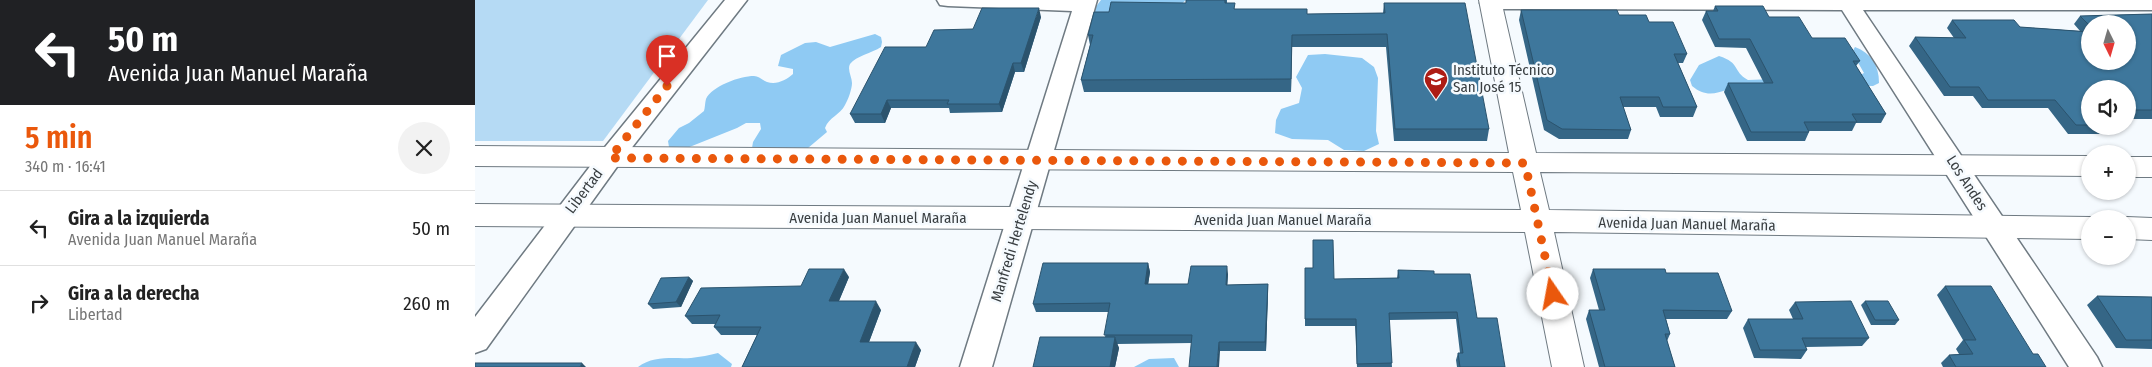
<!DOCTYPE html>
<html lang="es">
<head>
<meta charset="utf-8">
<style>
	body { margin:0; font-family:"Fira Sans Condensed",sans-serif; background:#f2f2f2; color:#222; height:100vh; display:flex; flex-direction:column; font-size:19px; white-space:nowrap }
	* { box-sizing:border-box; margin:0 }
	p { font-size:16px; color:#767676 }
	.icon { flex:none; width:28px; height:28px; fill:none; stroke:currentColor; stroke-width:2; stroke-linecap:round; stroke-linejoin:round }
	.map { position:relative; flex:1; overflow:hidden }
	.sheet { display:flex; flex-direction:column; background:#fff; width:475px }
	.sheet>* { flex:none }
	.banner { background:#202124; color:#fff; overflow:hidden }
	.needle { width:32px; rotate:175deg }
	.tools { position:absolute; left:1606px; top:15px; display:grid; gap:10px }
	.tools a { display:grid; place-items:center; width:55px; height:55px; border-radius:50%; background:#fff; box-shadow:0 1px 4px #0004; font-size:25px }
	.pin { position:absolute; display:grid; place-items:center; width:42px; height:42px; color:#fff; margin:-51px -21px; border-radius:50% 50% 50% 0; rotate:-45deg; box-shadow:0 0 5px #0007 }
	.pin .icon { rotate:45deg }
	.me { position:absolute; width:55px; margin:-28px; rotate:348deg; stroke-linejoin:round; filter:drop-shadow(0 0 4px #0008) }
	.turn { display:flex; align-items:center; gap:18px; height:105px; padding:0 25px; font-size:22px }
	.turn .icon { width:65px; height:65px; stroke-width:2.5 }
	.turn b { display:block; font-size:35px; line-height:42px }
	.round { display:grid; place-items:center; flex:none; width:52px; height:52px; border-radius:26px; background:#f2f2f2 }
	.head { display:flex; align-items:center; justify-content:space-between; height:85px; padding:0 25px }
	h1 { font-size:30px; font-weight:600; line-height:38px; color:#ea580c }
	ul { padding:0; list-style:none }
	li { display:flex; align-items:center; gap:15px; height:75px; padding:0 25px; border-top:1px solid #e0e0e0 }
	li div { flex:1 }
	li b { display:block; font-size:19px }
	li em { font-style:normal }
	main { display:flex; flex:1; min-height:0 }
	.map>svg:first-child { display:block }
	.green { fill:#b5daf4 }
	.forest { fill:#8fcaf3 }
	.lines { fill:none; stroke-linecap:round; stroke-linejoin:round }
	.street-casing { stroke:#6f7a82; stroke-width:3 }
	.secondary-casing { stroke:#6f7a82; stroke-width:2 }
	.street { fill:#fff; fill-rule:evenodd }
	.secondary { fill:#fff; fill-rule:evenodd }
	.wall { fill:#356686; fill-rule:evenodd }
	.shaded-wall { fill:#2b536d }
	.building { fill:#3e779c; stroke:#2b536d }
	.route { stroke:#ea580c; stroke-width:9; stroke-dasharray:0 16.2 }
	.labels { text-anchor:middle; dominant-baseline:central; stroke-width:5; stroke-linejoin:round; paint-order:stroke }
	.poi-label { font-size:15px; fill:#393e41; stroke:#f5fafe; text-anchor:start }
	.street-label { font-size:15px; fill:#393e41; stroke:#f5fafe }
</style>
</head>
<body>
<main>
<section class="sheet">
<div class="banner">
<div class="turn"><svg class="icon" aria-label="left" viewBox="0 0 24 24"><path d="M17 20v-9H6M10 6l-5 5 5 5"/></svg><div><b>50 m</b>Avenida Juan Manuel Maraña</div></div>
</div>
<div class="head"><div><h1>5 min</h1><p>340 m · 16:41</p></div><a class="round"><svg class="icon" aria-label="close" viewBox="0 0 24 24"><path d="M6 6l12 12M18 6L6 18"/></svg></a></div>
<ul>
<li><svg class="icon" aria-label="left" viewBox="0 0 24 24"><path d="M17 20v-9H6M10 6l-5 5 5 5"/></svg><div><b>Gira a la izquierda</b><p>Avenida Juan Manuel Maraña</p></div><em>50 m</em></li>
<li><svg class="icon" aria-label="right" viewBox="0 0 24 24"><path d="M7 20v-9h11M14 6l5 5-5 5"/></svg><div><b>Gira a la derecha</b><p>Libertad</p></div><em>260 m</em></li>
</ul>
</section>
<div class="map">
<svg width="1677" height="367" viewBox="0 0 1677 367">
	<rect width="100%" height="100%" fill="#f5fafe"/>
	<path class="green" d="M0,0h233l-105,141h-128z"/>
	<path class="forest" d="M626,0h85l-7,6 -66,4 -12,6 -6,-4v-4z
		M400,34l6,3 1,5 -1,5c-9,6 -25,9 -31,17 -3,6 2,13 2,19 0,6 -4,17 -7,22 -5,10 -16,12 -20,23l2,4 -19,16 -30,4 -26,-4 1,-6 8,-13 -1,-6h-14l-9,5 -50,20 -18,-1 -1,-6 11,-13 10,-5 15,-12c1,-3 1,-9 2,-12 6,-13 34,-23 48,-23 5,0 8,4 13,6 10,3 19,-2 26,-8v-5l-15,-3 3,-11 24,-12 11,-1 14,5z
		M1380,47c16,6 24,18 24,36l-6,3 -37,-1 -108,4c-14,6 -24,7 -36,-3l-2,-6 9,-15 20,-9c22,7 13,15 29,24l110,-4 6,-3 -12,-21z
		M850,54l37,4 12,9 4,11 -2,53 3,13 -15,7 -20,-1 -16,-10 -36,-1 -17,-6 1,-13 5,-11 18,-6 3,-15 -6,-11 12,-22z
		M243,353l14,11 -1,3h-93c16,-12 36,-8 53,-9 9,-1 19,-3 27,-5z
		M699,358l5,9h-45l15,-8z"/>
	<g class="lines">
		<g class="street-casing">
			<path id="street" d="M250,0h22l-128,164 -133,185 -11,4v-36l126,-165z
				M462,0h160l-105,367h-32l112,-356 -124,-5 -8,-1z
				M1007,0h670v10h-289l234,347 5,10h-33l-227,-357 -351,-1 -8,-1 -3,-5z"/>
		</g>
		<g class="secondary-casing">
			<path id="secondary" d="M1004,0h22l35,153 554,3v20l-550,-4 9,38 541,7 5,2h-5v20l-536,-7 30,135h-32l-27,-135 -1050,-6v-22l1046,6 -8,-38 -1038,-6v-20l1034,7z
				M1652,157h25v20h-25z
				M1652,217l25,1v22l-25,-1v-20h-5z"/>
		</g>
		<use href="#street" class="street"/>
		<use href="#secondary" class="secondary"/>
	</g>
	<path class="wall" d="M711,0h41v3l8,6 72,5 76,-1 1,-10 105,126 -2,12h-93l-8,-94h-94l-1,45h-207l-3,-12 9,-35 -2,-10 21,-23 77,-9z
		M1240,6l54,11 91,44 -4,5 30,48 -5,9h-25l-4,8h-43v1l-4,9h-58l-23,-49 4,-9h36l-18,-35 -31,-1 -13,-27 4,-9h7z
		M1046,10l128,12 38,32 -4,9h-5l19,44 -4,10h-33l-4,-10h-33l8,23 -3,9h-69l-15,-9 -25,-110z
		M1677,14v105h-25v-30h-37v37h16l-7,8h-31l-20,-26h-66l-9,-12h-29l-35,-50 6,-9 39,1 -7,-10 5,-8 68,7 60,4 -6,-7 6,-8zM1615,24l37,37h-37z
		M566,17l-17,55h-9l-13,40 -52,1 -1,-5h-58l-6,15h-30l-5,-9 123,-85z
		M673,263l2,9 -2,12h40l40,-10 -1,11 41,-1v9l-2,58h-46l-28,-8 -75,1 2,4 -4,19h-82l72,-30 4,-25h-73l-3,-8z
		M830,268l29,11 63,-1 1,-8 36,4 43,44 28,49h-48l-1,-7 2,-7h2l-4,-34 -67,1 3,47h-35l-2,-41h-50z
		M1118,269l73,4 66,38 -5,8h-61l4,15 -3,7 8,26h-76l-13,-48 3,-9h10l-9,-32z
		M214,277l4,4 -12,26 -28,2 -5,-5z
		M374,277l-10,24 42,9 -12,32 52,8 -6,17h-173l15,-32h-36l-7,-8 1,-3h-23l-7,-8z
		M1470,286l88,68 13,13h-103l-2,-4 8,-8 10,-1 -3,-5 7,-9 -26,-45z
		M1622,296l55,1v52l-36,-1 -29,-43z
		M1390,301l34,19 -4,5h-24l-10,-20z
		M1320,302l74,36 -7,8 -56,1 1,3 -6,9 -47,-1 -11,-30 5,-9h45l-4,-9z"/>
	<path class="shaded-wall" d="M564,8l2,9 -17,55 -3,-9z
		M817,35v12l-1,45v-13z
		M538,63l2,9 -13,40 -3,-8z
		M412,100l4,8 -6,15 -4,-9z
		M673,263l2,9 -3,20 -2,-8z
		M752,266l1,8 -1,19 -1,-8z
		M369,269l5,8 -14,33 -6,-9z
		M214,277l4,4 -12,26 -5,-5z
		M793,284v9l-2,58 -1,-9z
		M401,301l5,9 -15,40 -6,-8z
		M640,337l4,11 -4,19h-5z
		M441,342l5,8 -6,17h-8z
		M744,342l1,9 -1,16h-2z
		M107,363l4,4h-6z"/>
	<path class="building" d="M711,0h39v3h10l-1,6h73v5l78,-1 -1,-10h81l24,126h-94l-8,-95 -95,1 -1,44 -210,1 12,-45h-5l6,-23h15l2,-10 75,1z
		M1240,6h48l6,11h30l13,21h33l15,23h-7l33,53h-34l5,8h-53l5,10h-58l-23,-49h45l-23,-44h-31l-13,-28h12z
		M507,8h57l-18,55h-8l-14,41h-52l2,-4h-62l-6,14h-31l35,-67h41l8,-17 39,-1z
		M1046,10h96l2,5h27l3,7h24l14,32h-13l23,53h-34l-4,-10h-39l11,33 -69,-1 -15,-9z
		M1677,14v96h-25v-21h-37v36h-14l-21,-25h-67l-9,-13h-29l-35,-50 51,1 -14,-18h62l6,7 70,5v29h37v-37h-37v2l-10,-10z
		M838,240h20l1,39 65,-1 -1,-8 36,1v3h36l7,44h20l8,49h-45l-2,-14h5l-6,-41 -68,1 3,50 -35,1 -1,-45h-51v-51h8z
		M568,263h105l-3,21h43l3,-18h36l-1,19 42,-1 -3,58h-46l-2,25h-28l3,-32h-88l6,-32 -77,1z
		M334,269h35l-15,32h47l-16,41h56l-9,25h-165l19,-40h-47l6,-12 -35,1 16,-28 100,-2z
		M1118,269h72l1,4h52l14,38 -69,-1 7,24h-5l10,33h-70l-16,-57h16z
		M214,277l-13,25 -28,2 13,-26z
		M1470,286h46l42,68h5l8,13h-90l-7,-12 24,-1 -9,-14h12z
		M1622,296l55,1v43h-26z
		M1376,301l18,37h-67l5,12h-47l-12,-31h55l-8,-17z
		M1390,301h23l11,19h-24z
		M565,337h75l-5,30h-77z
		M0,363h107l-2,4h-105z"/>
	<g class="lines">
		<path class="route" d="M192,86l-57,72 915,5 28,131"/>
	</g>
	<defs>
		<g id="school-pin" transform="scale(1.25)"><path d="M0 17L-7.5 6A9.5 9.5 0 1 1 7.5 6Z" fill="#ad1d15" stroke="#f5fafe"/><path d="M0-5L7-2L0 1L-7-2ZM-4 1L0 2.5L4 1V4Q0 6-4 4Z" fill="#fff"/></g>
	</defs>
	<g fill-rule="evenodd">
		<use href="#school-pin" x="961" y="79"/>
	</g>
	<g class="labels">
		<g class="poi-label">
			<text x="978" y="70">Instituto Técnico<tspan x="978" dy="17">San José 15</tspan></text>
		</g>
		<g class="street-label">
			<text transform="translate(1492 183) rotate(57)">Los Andes</text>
			<text transform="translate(109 191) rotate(-53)">Libertad</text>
			<text x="403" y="218">Avenida Juan Manuel Maraña</text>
			<text x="808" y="220">Avenida Juan Manuel Maraña</text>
			<text transform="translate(1212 224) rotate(1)">Avenida Juan Manuel Maraña</text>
			<text transform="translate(539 241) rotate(-73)">Manfredi Hertelendy</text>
		</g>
	</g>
</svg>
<div class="tools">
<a><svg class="needle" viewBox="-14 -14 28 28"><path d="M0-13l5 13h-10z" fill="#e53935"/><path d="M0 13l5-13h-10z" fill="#767676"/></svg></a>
<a><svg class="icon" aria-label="sound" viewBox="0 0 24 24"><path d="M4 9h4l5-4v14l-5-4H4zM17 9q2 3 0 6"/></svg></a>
<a>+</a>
<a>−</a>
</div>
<div class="pin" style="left:192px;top:86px;background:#d93025"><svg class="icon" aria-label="arrive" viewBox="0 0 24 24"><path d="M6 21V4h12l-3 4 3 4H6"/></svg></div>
<svg class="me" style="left:1078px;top:294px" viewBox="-20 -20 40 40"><circle r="19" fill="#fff"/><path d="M0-13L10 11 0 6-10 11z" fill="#ea580c"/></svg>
</div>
</main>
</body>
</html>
